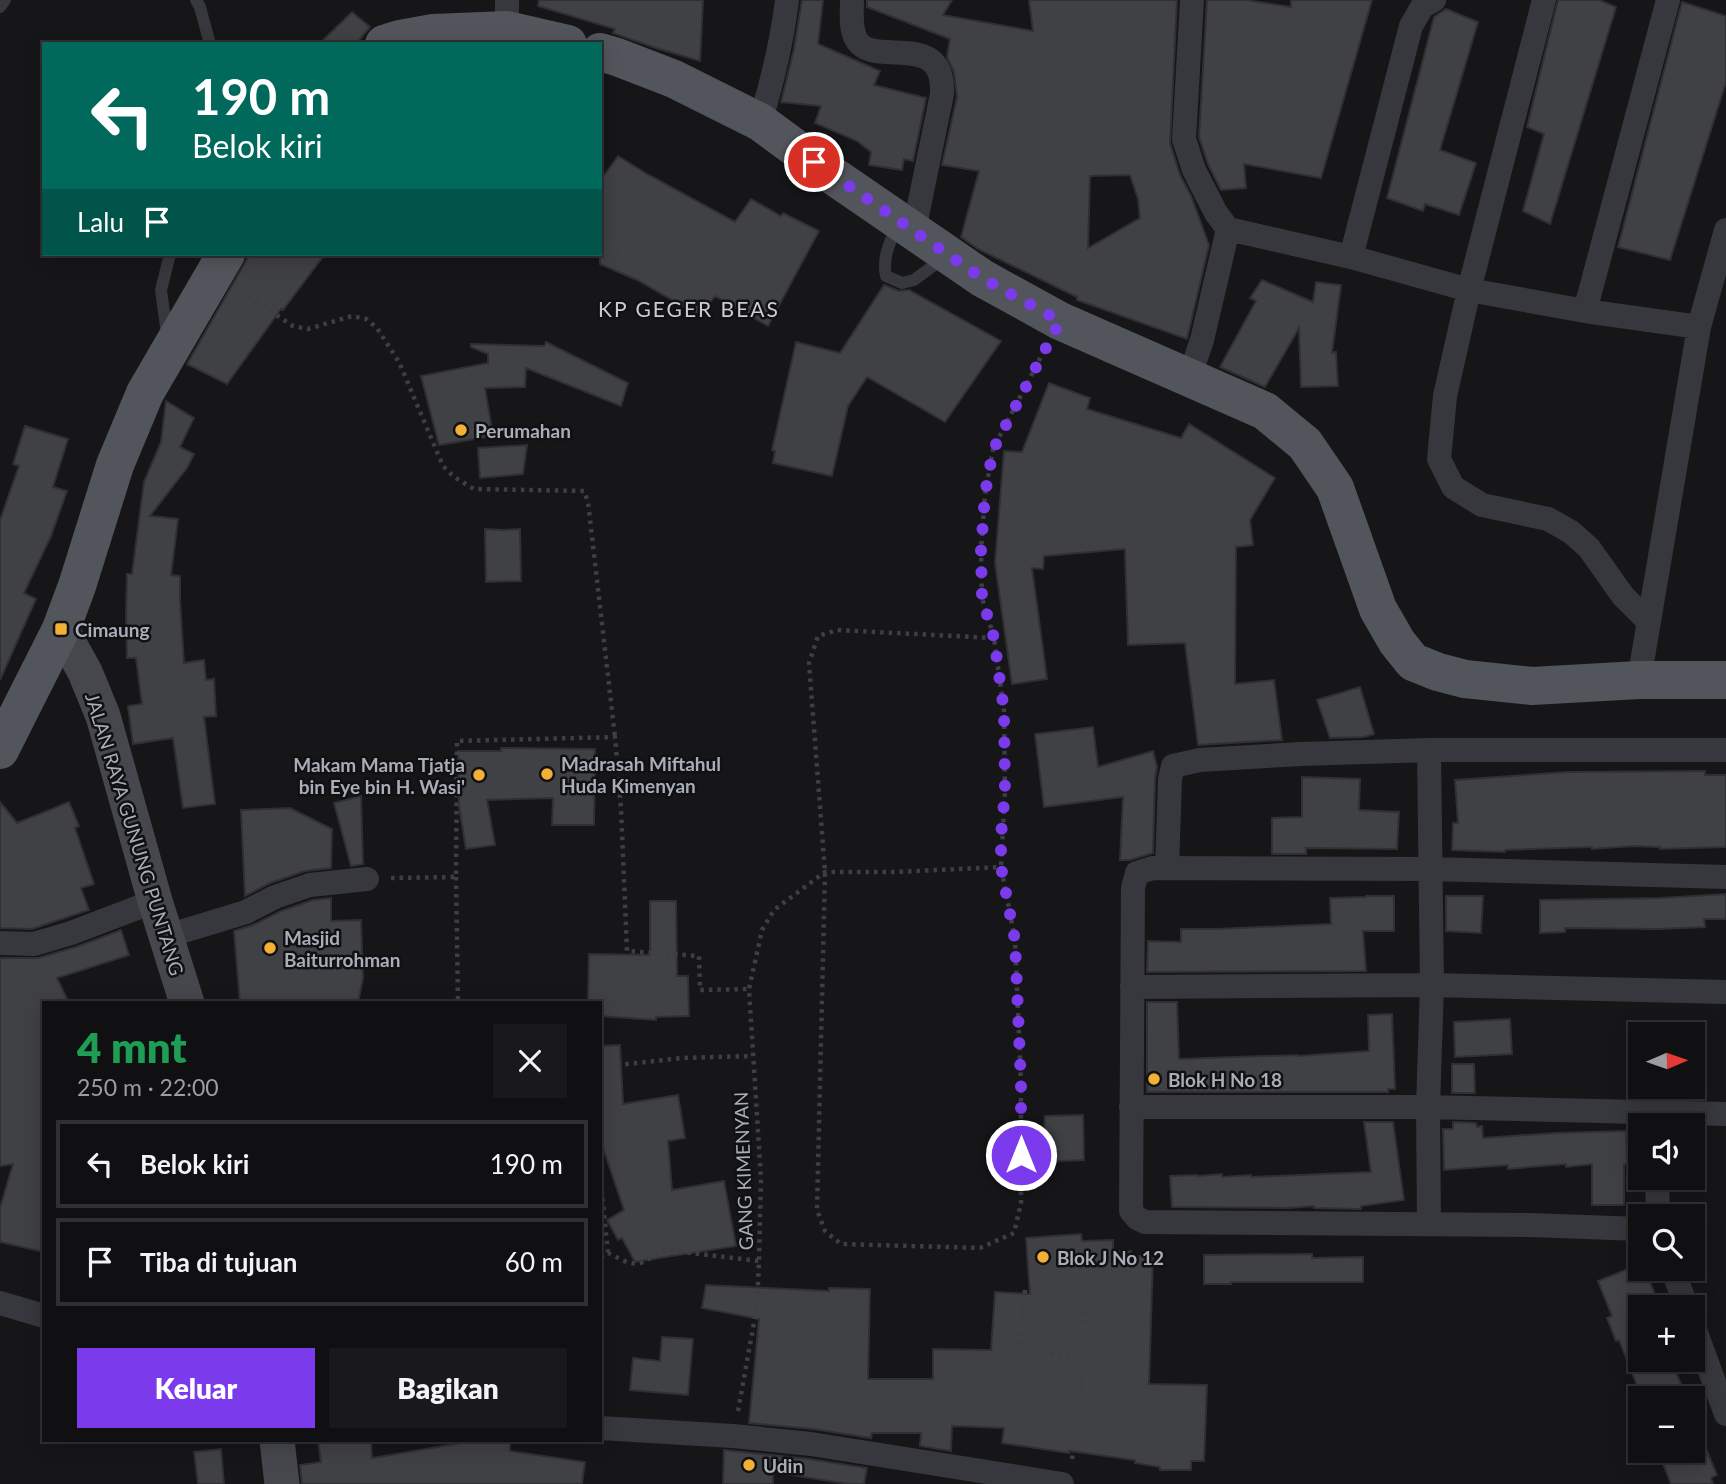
<!DOCTYPE html>
<html lang="id">
<head>
<meta charset="utf-8">
<style>
	body { margin:0; font-family:Lato,sans-serif; background:#19191b; color:#f1f3f6; height:100vh; display:flex; flex-direction:column; font-size:26px; white-space:nowrap }
	* { box-sizing:border-box; margin:0 }
	p { font-size:23px; color:#9c9d9f }
	.icon { flex:none; width:38px; height:38px; fill:none; stroke:currentColor; stroke-width:2; stroke-linecap:round; stroke-linejoin:round }
	.map { position:relative; flex:1; overflow:hidden }
	.side { position:absolute; left:42px; top:1001px; width:560px; height:441px; display:flex; flex-direction:column; background:#101012; border-radius:0px; box-shadow:0 4px 18px #0003,0 0 0 2px #303032 }
	.side>* { flex:none }
	.banner { position:absolute; left:42px; top:42px; width:560px; height:214px; border-radius:0px; box-shadow:0 4px 18px #0003,0 0 0 2px #303032; background:#00695c; color:#fff; overflow:hidden }
	.needle { width:46px; rotate:88deg }
	.buttons { position:absolute; left:1628px; top:1022px; display:grid; gap:14px }
	.buttons a { display:grid; place-items:center; width:77px; height:77px; border-radius:0px; background:#101012; box-shadow:0 4px 18px #0003,0 0 0 2px #303032; font-size:35px }
	.pin { position:absolute; display:grid; place-items:center; width:60px; height:60px; color:#fff; margin:-30px; border:4px solid #fff; border-radius:50%; box-shadow:0 2px 7px #0007 }
	.me { position:absolute; width:77px; margin:-38px; rotate:0deg; stroke-linejoin:round; filter:drop-shadow(0 0 5px #0008) }
	.turn { display:flex; align-items:center; gap:24px; height:147px; padding:0 35px; font-size:32px }
	.turn .icon { width:91px; height:91px; stroke-width:2.5 }
	.turn b { display:block; font-size:49px; line-height:60px }
	.then { display:flex; align-items:center; height:66px; padding:0 35px; background:#0003; gap:14px; font-size:26px }
	.round { display:grid; place-items:center; flex:none; width:74px; height:74px; border-radius:0px; background:#19191b }
	.head { display:flex; align-items:center; justify-content:space-between; height:119px; padding:0 35px }
	h1 { font-size:42px; font-weight:800; line-height:52px; color:#1e9e55 }
	.primary-button { display:flex; gap:14px; margin-top:auto; padding:14px 35px }
	.primary-button a { flex:1; height:80px; border-radius:0px; background:#7c3aed; color:#fff; font-size:28px; font-weight:800; line-height:80px; text-align:center }
	.primary-button a+a { background:#19191b; color:#f1f3f6 }
	ul { padding:0; list-style:none }
	li { display:flex; align-items:center; gap:21px; height:88px; margin:0 14px 10px; padding:0 21px; border:4px solid #303032; border-radius:0px }
	li div { flex:1 }
	li b { display:block; font-size:26px }
	li em { font-style:normal }
	.map>svg:first-child { display:block }
	.building { fill:#404145; stroke:#303034; stroke-width:2; fill-rule:evenodd }
	.lines { fill:none; stroke-linecap:round; stroke-linejoin:round }
	.path { stroke:#3d3f44; stroke-width:4.5; stroke-dasharray:3.5 5; stroke-linecap:butt }
	.lane { stroke:#37383d; stroke-width:12 }
	.street { stroke:#37383d; stroke-width:24 }
	.secondary { stroke:#45474d; stroke-width:35 }
	.primary { stroke:#53555c; stroke-width:38 }
	.route { stroke:#7c3aed; stroke-width:12; stroke-dasharray:0 21.6 }
	.poi-dot { fill:#f2b134; stroke:#111113; stroke-width:2.5 }
	.labels { text-anchor:middle; dominant-baseline:central; stroke-width:5; stroke-linejoin:round; paint-order:stroke }
	.poi-label { font-size:19px; font-weight:bold; fill:#a8adb8; stroke:#111113; text-anchor:start }
	.street-label { font-size:19px; fill:#a8adb8; stroke:#111113 }
	.neighbourhood-label { font-size:21px; letter-spacing:2px; fill:#c9ccd4; stroke:#111113 }
</style>
</head>
<body>
<div class="map">
<svg width="1726" height="1484" viewBox="0 0 1726 1484">
	<rect width="100%" height="100%" fill="#161618"/>
	<path class="building" d="M539,0h164l-3,61 -44,-13 -43,-15 2,-4 -77,-23z
		M802,0h21l-5,44 62,27 -6,14 52,13 -13,63 -9,-2 -2,11 -33,-5 2,-13 -14,-11 -42,-18 6,-17 -40,-4 13,-53z
		M867,0h85l-9,15 90,16 -4,-31h148l-7,143 10,32 11,21 18,49 -22,94 -110,-39v-3l-99,-48 -17,-12 18,-66 -37,-6 15,-68 -3,-25 -7,-15 3,-18 -83,-32zM1130,175l8,24 2,19 -52,30 2,-72z
		M1207,0h38l46,7v-7h81l-51,178 -77,-14 2,24 -25,2 -13,-26 -9,-27z
		M1558,0h41l17,7 -66,217 -27,-13 21,-77 -17,-7z
		M1682,2l44,14v66l-56,178 -52,-13z
		M1446,9l32,13 -38,128 36,13 -17,52 -34,-11 -2,7 -36,-13 47,-181z
		M352,12l18,15 -14,17h-37z
		M618,156l29,18 88,48 16,-23 30,17 2,-3 36,18 -51,95 -53,-30 -15,20 -63,-36 -37,-16v-83z
		M250,254h75l-42,56 -2,-1 -54,75 -40,-20z
		M1262,280l51,22 3,-20 25,3 -9,68 4,-1 2,34 -37,1 -2,-59 -34,59 -45,-20 36,-66 -6,-3z
		M884,285l15,6 10,-1 92,51 -56,81 -78,-45 -19,29 -16,70 -59,-13 2,-12 -3,-1 24,-108 44,11z
		M546,342l82,41 -7,23 -95,-38 -1,19 -40,1 8,48 -54,9 -18,-69 67,-13v-9l-17,-7v-3l73,2z
		M1049,383l41,15 -3,11 94,29 8,-14 86,54 -25,42 3,25 -17,2 -1,137 39,-4 8,60 -84,5 -13,-102 -57,2 -3,-96 -81,7 -1,13 -11,-1 15,111 -35,5 -17,-121 9,-112 18,1z
		M166,401l28,17 -14,29 14,7 -7,14 -37,48 28,3 -7,56 9,1v25l4,62 20,-3 2,20 8,-1 2,37 -12,1 11,87 -32,4 -10,-70 -40,6 -5,-38 14,-2 -6,-46h-9l-1,-42 1,-42h5l12,-92 17,-40z
		M25,426l43,13 -15,48 14,4 -16,45 -27,57 12,6 -36,81v-160l19,-54 -6,-2z
		M527,445l-4,29 -43,4 -2,-30z
		M485,529l18,1 17,-1 1,52 -35,1z
		M1360,687l14,47 -10,3 -34,1 -13,-38z
		M1093,727l5,40 55,-16 4,16 -2,12 -2,74 -23,7h-10l3,-63 -79,10 -9,-73z
		M501,748l94,1 -1,76h-42l1,-27 -66,2 8,45 -29,4 -7,-43 -1,-55h43z
		M1705,771v4h21v72l-66,2v-2l-27,-1 -41,3v-2l-87,3v2l-53,-2 1,-27h5l-3,-43 113,-8z
		M1302,777l58,2 -1,31 40,2 -2,37 -91,-1v6h-34v-36l30,-1z
		M361,796l2,68 -12,2 -17,-63z
		M0,802l17,21 52,-21 10,24 -4,2 19,56 -13,4 8,22 -57,19 -32,-1z
		M290,808l42,21 -1,39 -26,3 -35,12 -25,13 -4,-86z
		M1726,894v25h-22l1,8 -47,2 -93,-1v4l-25,1v-33l121,-2z
		M1366,896h28v35h-31l3,40 -219,1 1,-31 33,1v-13h36l114,-5 -1,-26 36,-1z
		M1446,896h37l-2,37 -35,-2z
		M331,898v23l30,-1 2,58 -5,25h-118l-6,-72 19,-6 28,-14 32,-11z
		M650,901h26l1,75h11l1,40 -33,1v3l-56,-4v-13h-12l1,-49 61,1z
		M121,930l8,25 -72,23 12,25h-25v249l-44,-10v-34l13,-44 -13,2v-208h38l38,-11z
		M1147,1002h30l2,57 119,-4v1l71,-5 -1,-36 24,-1 3,75h-7v3h-241z
		M1510,1019l2,35 -57,3 -1,-35z
		M620,1045l3,59 55,-9 7,43 -17,3 4,49 52,-9 12,65 -101,16 -13,-24 -4,2 -11,-20 17,-10 -24,-71v-93z
		M1452,1064h22l1,29h-23z
		M1083,1115l1,45 -42,2 3,-46z
		M1364,1122h29l11,78 -43,6v3l-47,-1v-2l-26,2 -116,-1 -2,-31 27,-1 1,1 24,-2v3l29,-2v2l120,-5z
		M1453,1122l23,1 1,4 5,-1 1,12 73,-5 70,-2 1,33h-3v41h-32v-41l-26,3v-3l-58,5v-4l-64,5 -1,-41h10z
		M1081,1234l1,7 31,-1v12l18,-1 1,5h21l-4,128 58,1 -3,76h-13v9h-31v-3l-25,-4v-3l-66,-9v2l-67,-10 2,-15 -52,-2 -1,25 -31,-5 1,-13h-49l-1,5 -58,-9 -64,-6 10,-104 -57,-11 4,-23 123,6v-3l41,1 -2,90h65v-30l58,1 4,-58 35,2 -4,-56z
		M1312,1254v4l51,-1v25h-132v2h-27v-29z
		M1640,1264v5h5l15,38h-20v53h31l16,38h-45l-23,-58 -3,1 -9,-23 5,-2 -14,-35z
		M662,1337l31,2 -5,56 -58,-5 3,-32 27,3z
		M318,1440h53l1,18 107,-18h31v11l75,11 -3,22h-280l-2,-19 21,-3z
		M221,1449l3,35h-26l-4,-32z
		M724,1450l85,9 58,9 -3,16h-16l-75,-12v12h-50z
		M1658,1451h49l10,24 -6,3 2,6h-42z"/>
	<g class="lines">
		<path class="path" d="M241,292l52,34 15,3 44,-13 14,3 11,9 22,34 44,104 11,11 20,12 110,2 4,11 27,235
			M994,638l-157,-8 -19,6 -9,27 16,209 -8,338 8,21 16,13 139,4 34,-15 7,-30v-120l-6,-143 -14,-73 4,-76 -1,-80 -10,-73 -12,-40 -1,-48 4,-56 8,-45 51,-98
			M456,877l2,126
			M391,878l65,-1 1,-136 158,-4 6,71 6,143 72,5 1,34 49,-1
			M600,1067l82,-9 70,-2
			M600,1173l8,80 -8,4
			M608,1253c9,4 22,13 32,10 9,-2 14,-10 25,-13l94,11
			M1025,1290l-6,62 65,4
			M738,1411l19,-105 2,-45 2,-82 -12,-190 13,-59 12,-20 51,-38h71l105,-5
			M1072,1459l9,-60 3,-43 2,-66"/>
		<path class="lane" d="M196,0l4,7 10,37
			M0,7l5,-7
			M897,226c-7,16 -15,32 -11,50l16,7 12,-3 31,-23
			M167,334l-6,-44 9,-36"/>
		<path class="street" d="M852,0c0,13 -2,27 4,39 16,31 89,-12 86,55l-28,136
			M1544,0l-75,290 -24,106 -6,63 14,28 29,18 66,14 23,13 18,16 34,48 26,26
			M507,30v-30
			M760,122c12,-39 22,-81 27,-122
			M1228,229l123,28 118,33 116,21 114,16
			M1351,257l60,-231 11,-19 12,-7
			M1585,311l83,-311
			M1189,378l13,-38 26,-111 -12,-16 -22,-43 -10,-31 8,-139
			M1639,680l60,-353 27,-97
			M1167,868l3,-89 3,-13 27,-6 101,-6 128,-4h297
			M167,936l79,-24 29,-15 35,-12 57,-6
			M0,943l34,1 37,-11 84,-32
			M1132,987l300,-2 294,7
			M1131,1107h297l298,7
			M1657,1178l1,38
			M1429,1224l-1,-117 4,-122 -3,-235
			M1640,1229l-110,-4 -385,-3 -8,-4 -6,-7 2,-323 4,-15 16,-5 278,1 295,8
			M1672,1269l15,38
			M0,1303l44,13
			M1692,1322l34,92
			M600,1428l133,8 78,8 251,40"/>
		<path class="secondary" d="M61,629l24,43 18,44 52,185 32,102
			M277,1440l5,44"/>
		<path class="primary" d="M384,44l16,-5 33,-6 74,-3 61,14
			M600,52l17,5 57,22 86,43 72,53 150,103 78,43 205,90 40,33 30,44 43,121 19,33 16,20 25,10 27,7 67,7 107,-6h87
			M0,750l61,-121 16,-43 38,-121 30,-72 81,-139"/>
	</g>
	<g class="lines">
		<path class="route" d="M814,162l168,116 78,43 -67,129 -8,44 -4,56 1,48 12,40 10,73 1,80 -4,45v31l14,73 6,143v72"/>
	</g>
	<g class="poi-dot">
		<circle cx="461" cy="430" r="7"/>
		<rect x="54" y="622" width="14" height="14" rx="3.5"/>
		<circle cx="547" cy="774" r="7"/>
		<circle cx="479" cy="775" r="7"/>
		<circle cx="270" cy="948" r="7"/>
		<circle cx="1154" cy="1079" r="7"/>
		<circle cx="1043" cy="1257" r="7"/>
		<circle cx="749" cy="1465" r="7"/>
	</g>
	<g class="labels">
		<g class="poi-label">
			<text x="475" y="430">Perumahan</text>
			<text x="75" y="629">Cimaung</text>
			<text x="561" y="763">Madrasah Miftahul<tspan x="561" dy="22">Huda Kimenyan</tspan></text>
			<text x="465" y="764" text-anchor="end">Makam Mama Tjatja<tspan x="465" dy="22">bin Eye bin H. Wasi'</tspan></text>
			<text x="284" y="937">Masjid<tspan x="284" dy="22">Baiturrohman</tspan></text>
			<text x="1168" y="1079">Blok H No 18</text>
			<text x="1057" y="1257">Blok J No 12</text>
			<text x="763" y="1465">Udin</text>
		</g>
		<g class="street-label">
			<text transform="translate(135 834) rotate(73)">JALAN RAYA GUNUNG PUNTANG</text>
			<text transform="translate(743 1171) rotate(-92)">GANG KIMENYAN</text>
		</g>
		<g class="neighbourhood-label">
			<text x="689" y="308">KP GEGER BEAS</text>
		</g>
	</g>
</svg>
<div class="buttons">
<a><svg class="needle" viewBox="-14 -14 28 28"><path d="M0-13l5 13h-10z" fill="#e53935"/><path d="M0 13l5-13h-10z" fill="#9c9d9f"/></svg></a>
<a><svg class="icon" aria-label="sound" viewBox="0 0 24 24"><path d="M4 9h4l5-4v14l-5-4H4zM17 9q2 3 0 6"/></svg></a>
<a><svg class="icon" aria-label="search" viewBox="0 0 24 24"><circle cx="10" cy="10" r="6"/><path d="M15 15l6 6"/></svg></a>
<a>+</a>
<a>−</a>
</div>
<div class="pin" style="left:814px;top:162px;background:#d93025"><svg class="icon" aria-label="arrive" viewBox="0 0 24 24"><path d="M6 21V4h12l-3 4 3 4H6"/></svg></div>
<svg class="me" style="left:1021px;top:1155px" viewBox="-20 -20 40 40"><circle r="17" fill="#7c3aed" stroke="#fff" stroke-width="3"/><path d="M0-11L8 9 0 5-8 9z" fill="#fff"/></svg>
<div class="banner">
<div class="turn"><svg class="icon" aria-label="left" viewBox="0 0 24 24"><path d="M17 20v-9H6M10 6l-5 5 5 5"/></svg><div><b>190 m</b>Belok kiri</div></div>
<div class="then">Lalu<svg class="icon" aria-label="arrive" viewBox="0 0 24 24"><path d="M6 21V4h12l-3 4 3 4H6"/></svg></div>
</div>
<section class="side">
<div class="head"><div><h1>4 mnt</h1><p>250 m · 22:00</p></div><a class="round"><svg class="icon" aria-label="close" viewBox="0 0 24 24"><path d="M6 6l12 12M18 6L6 18"/></svg></a></div>
<ul>
<li><svg class="icon" aria-label="left" viewBox="0 0 24 24"><path d="M17 20v-9H6M10 6l-5 5 5 5"/></svg><div><b>Belok kiri</b></div><em>190 m</em></li>
<li><svg class="icon" aria-label="arrive" viewBox="0 0 24 24"><path d="M6 21V4h12l-3 4 3 4H6"/></svg><div><b>Tiba di tujuan</b></div><em>60 m</em></li>
</ul>
<div class="primary-button"><a>Keluar</a><a>Bagikan</a></div>
</section>
</div>
</body>
</html>
